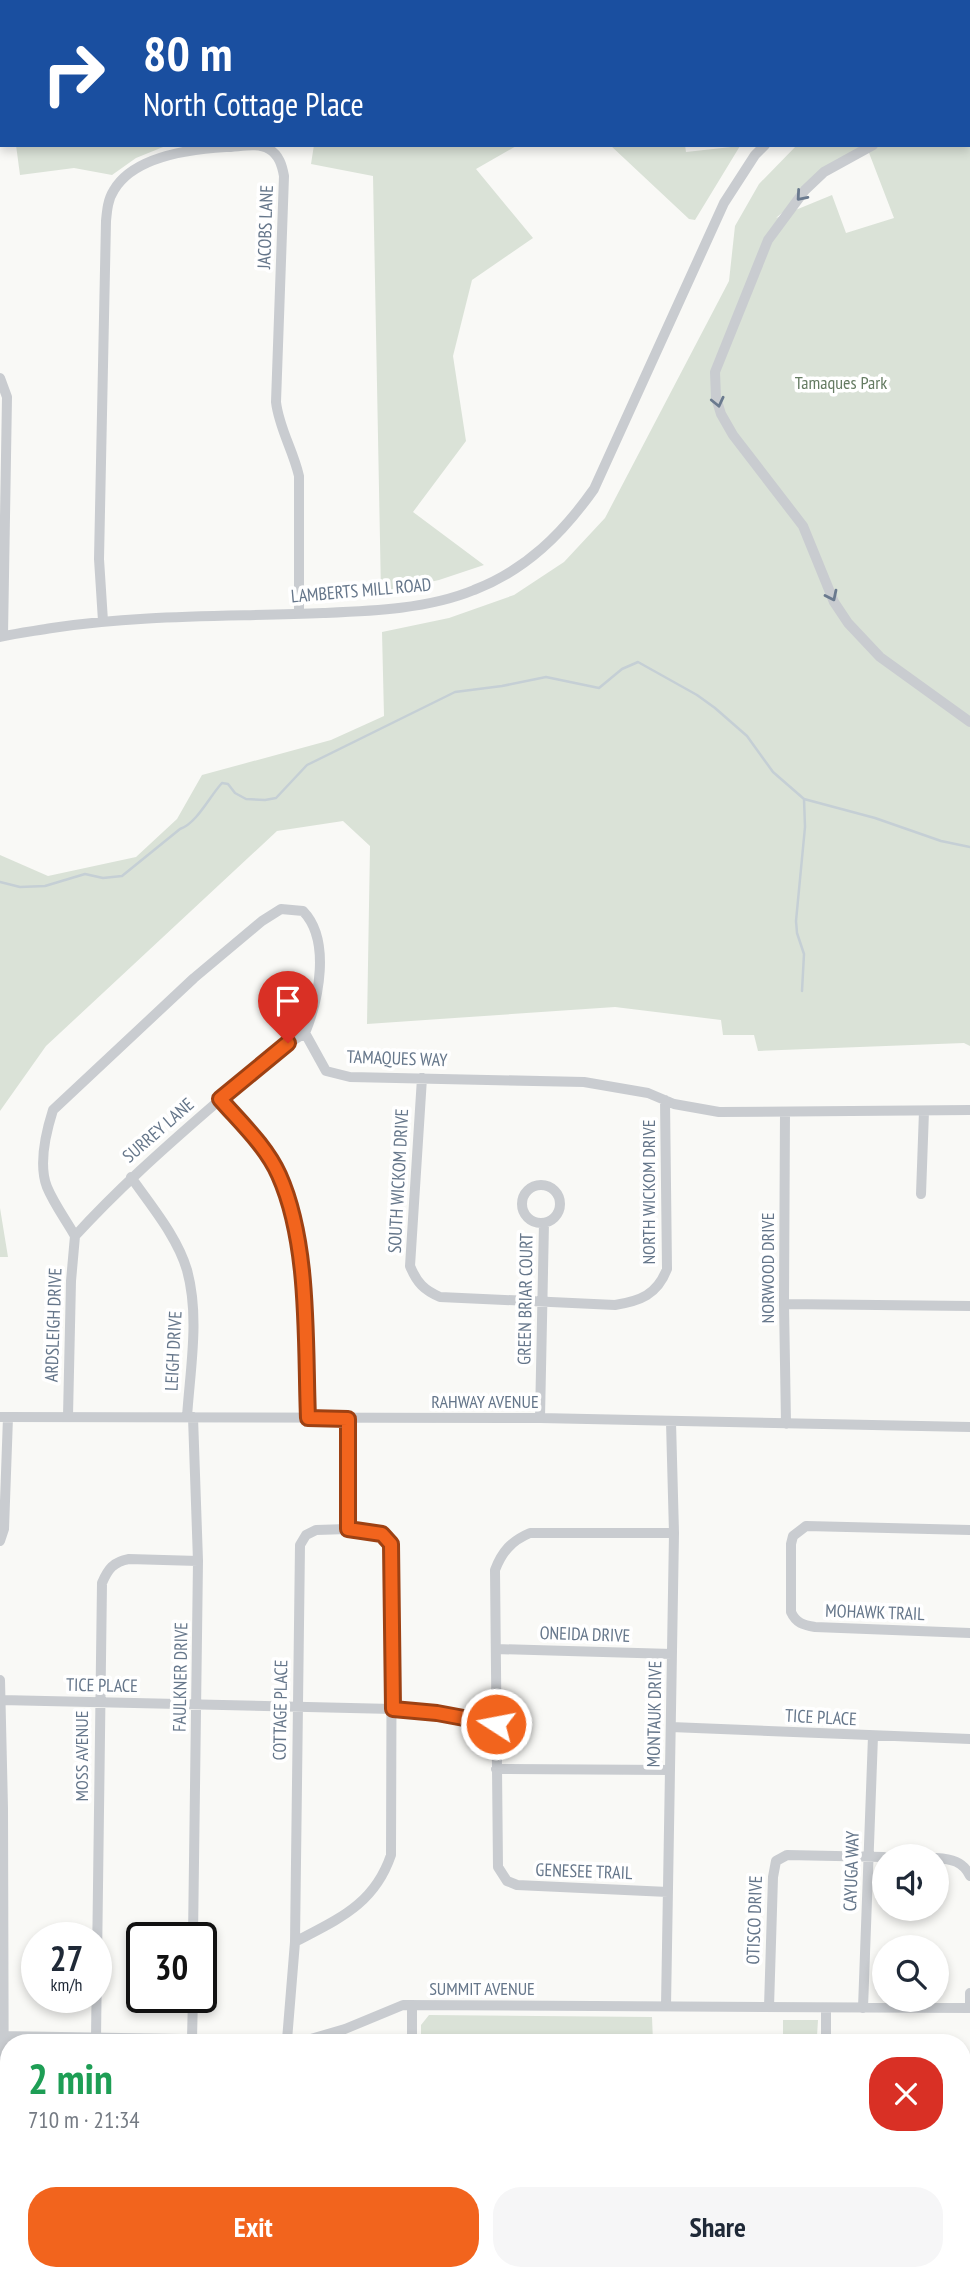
<!DOCTYPE html>
<html lang="en">
<head>
<meta charset="utf-8">
<style>
	body { margin:0; font-family:"PT Sans Narrow",sans-serif; background:#f6f6f7; color:#1f2937; height:100vh; display:flex; flex-direction:column; font-size:26px; white-space:nowrap }
	* { box-sizing:border-box; margin:0 }
	p { font-size:23px; color:#747a83 }
	.icon { flex:none; width:38px; height:38px; fill:none; stroke:currentColor; stroke-width:2; stroke-linecap:round; stroke-linejoin:round }
	.map { position:relative; flex:1; overflow:hidden }
	.details { position:absolute; left:0px; top:2034px; width:971px; height:247px; display:flex; flex-direction:column; background:#fff; border-radius:28px 28px 0 0; box-shadow:0 4px 10px #0003 }
	.details>* { flex:none }
	.hud { position:absolute; left:0px; top:0px; width:971px; height:147px; box-shadow:0 4px 10px #0003; background:#1a4fa0; color:#fff; overflow:hidden }
	.controls { position:absolute; left:872px; top:1844px; display:grid; gap:14px }
	.controls a { display:grid; place-items:center; width:77px; height:77px; border-radius:50%; background:#fff; box-shadow:0 4px 10px #0003; font-size:35px }
	.speed { position:absolute; left:21px; top:1922px; display:flex; gap:14px; font-size:35px; font-weight:700; text-align:center }
	.speed>* { display:grid; place-content:center; width:91px; height:91px; border-radius:50%; background:#fff; box-shadow:0 4px 10px #0003; line-height:1 }
	.speed small { font-size:18px; font-weight:400 }
	.speed .limit { border:4px solid #111; border-radius:10px; background:#fff; color:#111 }
	.pin { position:absolute; display:grid; place-items:center; width:60px; height:60px; color:#fff; margin:-72px -30px; border-radius:50% 50% 50% 0; rotate:-45deg; box-shadow:0 0 7px #0007 }
	.pin .icon { rotate:45deg }
	.me { position:absolute; width:77px; margin:-38px; rotate:281deg; stroke-linejoin:round; filter:drop-shadow(0 0 5px #0008) }
	.turn { display:flex; align-items:center; gap:24px; height:147px; padding:0 28px; font-size:32px }
	.turn .icon { width:91px; height:91px; stroke-width:2.5 }
	.turn b { display:block; font-size:49px; line-height:60px }
	.round { display:grid; place-items:center; flex:none; width:74px; height:74px; border-radius:28px; background:#f6f6f7 }
	.summary { display:flex; align-items:center; justify-content:space-between; height:119px; padding:0 28px }
	h1 { font-size:42px; font-weight:700; line-height:52px; color:#1e9e55 }
	.button { display:flex; gap:14px; margin-top:auto; padding:14px 28px }
	.button a { flex:1; height:80px; border-radius:28px; background:#f2641d; color:#fff; font-size:28px; font-weight:700; line-height:80px; text-align:center }
	.button a+a { background:#f6f6f7; color:#1f2937 }
	.map>svg:first-child { display:block }
	.green { fill:#dae2d7 }
	.lines { fill:none; stroke-linecap:round; stroke-linejoin:round }
	.stream { stroke:#c5cfd5; stroke-width:2.5 }
	.minor { stroke:#c9ccd0; stroke-width:10 }
	.oneway { stroke:#6a7a8e }
	.route-casing { stroke:#9d4113; stroke-width:18 }
	.route { stroke:#f2641d; stroke-width:12 }
	.labels { text-anchor:middle; dominant-baseline:central; stroke-width:7; stroke-linejoin:round; paint-order:stroke }
	.street-label { font-size:18px; fill:#65768a; stroke:#fff }
	.park-label { font-size:18px; fill:#647b61; stroke:#fff }
</style>
</head>
<body>
<div class="map">
<svg width="970" height="2279" viewBox="0 0 970 2279">
	<rect width="100%" height="100%" fill="#f9f9f6"/>
	<path class="green" d="M970,89v957l-6,-3 -206,8 -4,-16h-31l-2,-15 -106,-13 -248,17 3,-178 -27,-25 -66,10 -231,215 -46,65v-256l48,21 88,-19 41,-38 25,-44 129,-35 53,-24 -2,-84 67,-14 65,-23 50,-33 41,-44 124,-237 6,-55 24,-42 38,-39h65l-86,73 56,-23 14,38 48,-15 -28,-73h104z
		M16,145h152l-32,13 -24,17 -38,-7 -54,7z
		M314,145h204l-42,24 57,69 -61,42 -19,76 13,85 -53,71 71,53 -45,15 -58,13 -8,-417 -62,-12z
		M610,145h75l1,7 54,-6 -45,74 -6,-1z
		M0,1208l8,49h-8z
		M429,2015l223,2 1,25h-232v-17z
		M783,2020h35l-1,16h-34z"/>
	<g class="lines">
		<path class="stream" d="M0,882l20,5 25,-1 40,-12 18,4 19,-2 58,-47c17,-6 29,-32 42,-46l6,1 7,9 11,6 19,1 11,-2 31,-33 148,-73 47,-6 44,-9 53,11 23,-19 16,-7 59,33 18,13 32,28 26,36 31,27 71,19 66,23 29,6
			M802,991l2,-37 -7,-21 -1,-12 9,-94 -1,-28"/>
		<path class="minor" d="M758,0v2
			M894,0v2
			M873,145l-49,27 -19,18 -37,50 -53,132 1,26 5,16 12,21 70,91 31,76 14,21 32,34 90,65
			M0,378l7,19 -4,239
			M103,621l-4,-62 7,-338c1,-11 2,-22 8,-31 20,-34 77,-41 112,-43 13,0 32,-5 43,2 10,6 13,16 15,27l-8,226c3,26 17,48 23,74v138
			M0,637c17,-4 35,-6 52,-9 90,-14 181,-11 271,-15 49,-2 105,-4 151,-23 52,-20 89,-57 120,-101l130,-286 31,-48 10,-10
			M422,1078l-12,188c7,17 14,24 30,31l175,8c25,-4 42,-10 52,-36l-2,-169
			M220,1099c21,24 46,47 59,76 32,68 26,168 29,243
			M785,1112l-1,192 2,120
			M131,1177c20,29 46,59 56,93 13,47 3,100 0,147
			M522 1204a19 19 0 1 1 38 0a19 19 0 1 1-38 0Z
			M921,1194l3,-83
			M75,1236c-9,-16 -21,-32 -28,-49 -9,-23 -1,-55 6,-77l141,-132 68,-57 19,-12 22,2c28,29 16,88 2,122l21,38 24,6 234,5 64,11 26,11 45,8 251,-2
			M75,1236c42,-46 87,-86 133,-126 31,-27 62,-56 97,-77
			M784,1304l186,2
			M68,1416l3,-135 4,-45
			M0,1417l540,1 430,9
			M193,1417l5,144 -5,376
			M540,1418l4,-195
			M348,1529v-110
			M970,1530l-164,-4 -13,10 -2,8v68c5,11 12,13 24,15l155,6
			M0,1541l4,-12 4,-112
			M496,1649l176,5
			M0,1680l3,128 1,355
			M1,1700l392,9 44,4 59,11
			M671,1727l299,12
			M496,1769l174,1
			M936,1858c15,1 27,3 34,18
			M668,1892l-151,-7 -10,-4 -9,-14 -3,-297c7,-18 16,-29 35,-37h144
			M666,2006l8,-473 -3,-111
			M769,2007l4,-130 3,-16 11,-6 97,2
			M826,2008v34
			M863,2008l10,-272
			M970,2008v-15
			M0,2036l304,5 41,-12 58,-24 567,3
			M96,2038l6,-455c6,-14 11,-21 27,-24l69,2
			M192,2039l1,-42
			M287,2040l8,-98 5,-397 6,-10 10,-5 32,-1 34,5 9,9 1,7 -1,305c-17,50 -53,64 -96,87
			M412,2042v-37
			M962,2173h8
			M136,2279v-7
			M411,2279v-7
			M562,2279v-7
			M826,2279v-7"/>
	</g>
	<defs><path id="oneway-chevron" d="M-2-3.5L2.5 0L-2 3.5" fill="none" stroke-width="1.6" stroke-linecap="round" stroke-linejoin="round" transform="scale(1.75)"/></defs>
	<g class="oneway">
		<use href="#oneway-chevron" transform="translate(801 196) rotate(131)"/>
		<use href="#oneway-chevron" transform="translate(718 402) rotate(77)"/>
		<use href="#oneway-chevron" transform="translate(832 596) rotate(64)"/>
	</g>
	<g class="lines">
		<g class="route-casing">
			<path id="route" d="M288,1043l-68,56c21,24 46,47 59,76 31,69 26,168 29,243l40,1v110l34,5 9,10 2,165 44,4 59,11"/>
		</g>
		<use href="#route" class="route"/>
	</g>
	<g class="labels">
		<g class="street-label">
			<text transform="translate(265 227) rotate(-88)">JACOBS LANE</text>
			<text transform="translate(361 590) rotate(-5)">LAMBERTS MILL ROAD</text>
			<text transform="translate(397 1058) rotate(2)">TAMAQUES WAY</text>
			<text transform="translate(158 1130) rotate(-41)">SURREY LANE</text>
			<text transform="translate(398 1181) rotate(-87)">SOUTH WICKOM DRIVE</text>
			<text transform="translate(648 1192) rotate(-90)">NORTH WICKOM DRIVE</text>
			<text transform="translate(767 1268) rotate(-90)">NORWOOD DRIVE</text>
			<text transform="translate(525 1299) rotate(-89)">GREEN BRIAR COURT</text>
			<text transform="translate(53 1325) rotate(-88)">ARDSLEIGH DRIVE</text>
			<text transform="translate(173 1351) rotate(-87)">LEIGH DRIVE</text>
			<text x="485" y="1401">RAHWAY AVENUE</text>
			<text transform="translate(875 1612) rotate(2)">MOHAWK TRAIL</text>
			<text transform="translate(585 1634) rotate(2)">ONEIDA DRIVE</text>
			<text transform="translate(180 1677) rotate(-89)">FAULKNER DRIVE</text>
			<text transform="translate(102 1685) rotate(1)">TICE PLACE</text>
			<text transform="translate(280 1710) rotate(-89)">COTTAGE PLACE</text>
			<text transform="translate(654 1714) rotate(-89)">MONTAUK DRIVE</text>
			<text transform="translate(821 1717) rotate(3)">TICE PLACE</text>
			<text transform="translate(81 1756) rotate(-90)">MOSS AVENUE</text>
			<text transform="translate(584 1871) rotate(2)">GENESEE TRAIL</text>
			<text transform="translate(851 1871) rotate(-88)">CAYUGA WAY</text>
			<text transform="translate(754 1920) rotate(-88)">OTISCO DRIVE</text>
			<text x="482" y="1988">SUMMIT AVENUE</text>
		</g>
		<g class="park-label">
			<text x="841" y="382">Tamaques Park</text>
		</g>
	</g>
</svg>
<div class="controls">
<a><svg class="icon" aria-label="sound" viewBox="0 0 24 24"><path d="M4 9h4l5-4v14l-5-4H4zM17 9q2 3 0 6"/></svg></a>
<a><svg class="icon" aria-label="search" viewBox="0 0 24 24"><circle cx="10" cy="10" r="6"/><path d="M15 15l6 6"/></svg></a>
</div>
<div class="speed"><div>27<small>km/h</small></div><div class="limit">30</div></div>
<div class="pin" style="left:288px;top:1043px;background:#d93025"><svg class="icon" aria-label="arrive" viewBox="0 0 24 24"><path d="M6 21V4h12l-3 4 3 4H6"/></svg></div>
<svg class="me" style="left:496px;top:1724px" viewBox="-20 -20 40 40"><circle r="17" fill="#f2641d" stroke="#fff" stroke-width="3"/><path d="M0-11L8 9 0 5-8 9z" fill="#fff"/></svg>
<div class="hud">
<div class="turn"><svg class="icon" aria-label="right" viewBox="0 0 24 24"><path d="M7 20v-9h11M14 6l5 5-5 5"/></svg><div><b>80 m</b>North Cottage Place</div></div>
</div>
<section class="details">
<div class="summary"><div><h1>2 min</h1><p>710 m · 21:34</p></div><a class="round" style="background:#d93025;color:#fff"><svg class="icon" aria-label="close" viewBox="0 0 24 24"><path d="M6 6l12 12M18 6L6 18"/></svg></a></div>
<div class="button"><a>Exit</a><a>Share</a></div>
</section>
</div>
</body>
</html>
